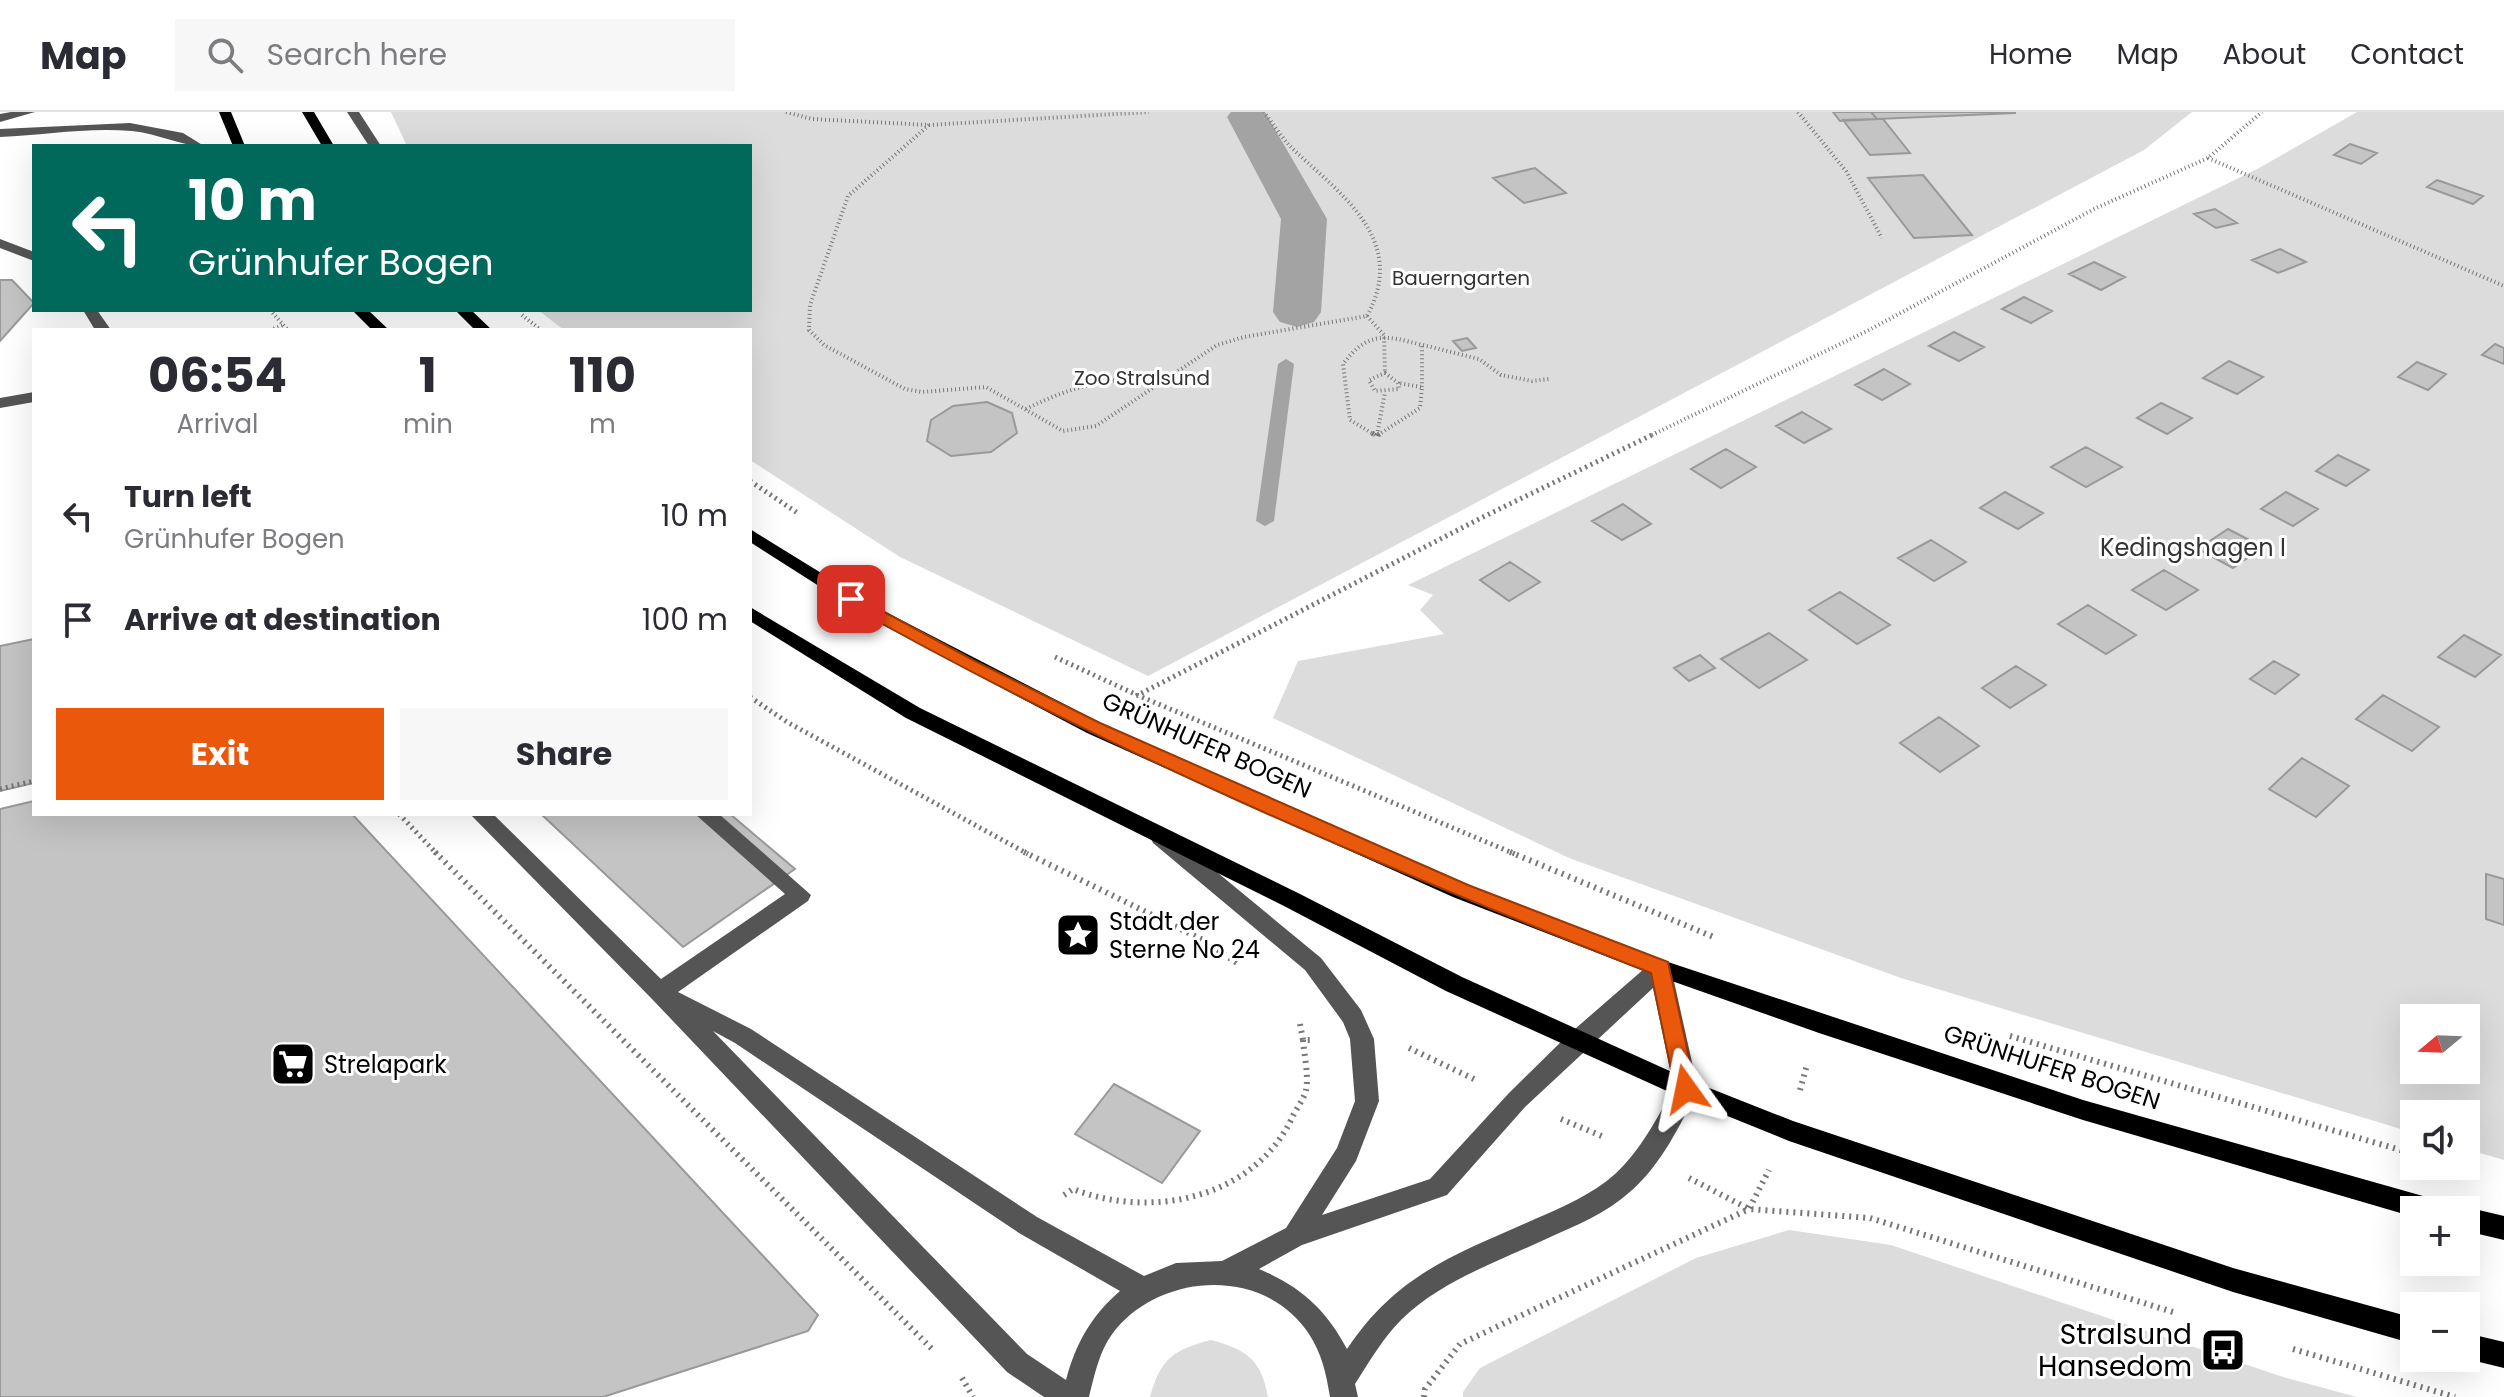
<!DOCTYPE html>
<html lang="en">
<head>
<meta charset="utf-8">
<style>
	body { margin:0; font-family:Poppins,sans-serif; background:#f7f7f7; color:#2b2b33; height:100vh; display:flex; flex-direction:column; font-size:30px; white-space:nowrap }
	* { box-sizing:border-box; margin:0 }
	p { font-size:26px; color:#7c7c81 }
	.icon { flex:none; width:44px; height:44px; fill:none; stroke:currentColor; stroke-width:2; stroke-linecap:round; stroke-linejoin:round }
	.map { position:relative; flex:1; overflow:hidden }
	.drawer { position:absolute; left:32px; top:216px; width:720px; height:488px; display:flex; flex-direction:column; background:#fff; border-radius:0px; box-shadow:0 8px 32px #0002 }
	.drawer>* { flex:none }
	.guide { position:absolute; left:32px; top:32px; width:720px; height:168px; border-radius:0px; box-shadow:0 8px 32px #0002; background:#00695c; color:#fff; overflow:hidden }
	.needle { width:52px; rotate:251deg }
	.tools { position:absolute; left:2400px; top:892px; display:grid; gap:16px }
	.tools a { display:grid; place-items:center; width:80px; height:80px; border-radius:0px; background:#fff; box-shadow:0 8px 32px #0002; font-size:40px }
	.pin { position:absolute; display:grid; place-items:center; width:68px; height:68px; color:#fff; margin:-34px; border-radius:16px; box-shadow:0 4px 12px #0006 }
	.me { position:absolute; width:88px; margin:-44px; rotate:348deg; stroke-linejoin:round; filter:drop-shadow(0 0 6px #0008) }
	.turn { display:flex; align-items:center; gap:28px; height:168px; padding:0 24px; font-size:36px }
	.turn .icon { width:104px; height:104px; stroke-width:2.5 }
	.turn b { display:block; font-size:56px; line-height:68px }
	.eta { display:flex; justify-content:space-evenly; align-items:center; height:136px; text-align:center }
	.eta b { font-size:48px; font-weight:700; line-height:56px }
	.primary-button { display:flex; gap:16px; margin-top:auto; padding:16px 24px }
	.primary-button a { flex:1; height:92px; border-radius:0px; background:#ea580c; color:#fff; font-size:32px; font-weight:700; line-height:92px; text-align:center }
	.primary-button a+a { background:#f7f7f7; color:#2b2b33 }
	ul { padding:0; list-style:none }
	li { display:flex; align-items:center; gap:24px; height:104px; padding:0 24px }
	li div { flex:1 }
	li b { display:block; font-size:30px }
	li em { font-style:normal }
	header { display:flex; align-items:center; gap:48px; box-sizing:border-box; height:112px; padding:0 40px; background:#fff; border-bottom:2px solid #e1e1e2 }
	header strong { font-size:38px }
	nav { display:flex; gap:44px; margin-inline-start:auto; font-size:28px }
	.search { width:560px; height:72px; background:#f7f7f7; display:flex; align-items:center; gap:20px; box-sizing:border-box; padding:0 28px; border-radius:0px; color:#7c7c81; font-size:30px }
	.map>svg:first-child { display:block }
	.green { fill:#dcdcdc; fill-rule:evenodd }
	.lines { fill:none; stroke-linecap:round; stroke-linejoin:round }
	.stream { fill:#a3a3a3; fill-rule:evenodd }
	.canal { fill:#a3a3a3; fill-rule:evenodd }
	.building { fill:#c4c4c4; stroke:#999; stroke-width:2 }
	.path-far2 { stroke:#777; stroke-width:4; stroke-dasharray:1 3; stroke-linecap:butt }
	.path-far1 { stroke:#777; stroke-width:5; stroke-dasharray:2 4; stroke-linecap:butt }
	.path { stroke:#777; stroke-width:6; stroke-dasharray:2 5; stroke-linecap:butt }
	.minor { fill:#555; fill-rule:evenodd }
	.major { fill:#000; fill-rule:evenodd }
	.route { fill:#ea580c; stroke:#983908; stroke-width:2 }
	.labels { text-anchor:middle; dominant-baseline:central; stroke-width:6; stroke-linejoin:round; paint-order:stroke }
	.far-park-label { font-size:20px; fill:#333; stroke:#fff }
	.park-label { font-size:24px; fill:#333; stroke:#fff }
	.street-label { font-size:24px; fill:#000; stroke:#fff }
	.poi-label { font-size:24px; fill:#000; stroke:#fff; text-anchor:start }
	.near-poi-label { font-size:28px; fill:#000; stroke:#fff; text-anchor:end }
</style>
</head>
<body>
<header>
<strong>Map</strong>
<div class="search"><svg class="icon" aria-label="search" viewBox="0 0 24 24"><circle cx="10" cy="10" r="6"/><path d="M15 15l6 6"/></svg>Search here</div>
<nav><a>Home</a><a>Map</a><a>About</a><a>Contact</a></nav>
</header>
<div class="map">
<svg width="2504" height="1285" viewBox="0 0 2504 1285">
	<rect width="100%" height="100%" fill="#fff"/>
	<path class="green" d="M391,0h1801l-48,38 -996,526 -248,-119 -150,-97v-130h-186l-26,-20h212v-164h-343z
		M2357,0h147v1048l-38,-11v-35h-52v19l-513,-155 -332,-120 -296,-140 25,-57 146,-27 -24,-24 13,-15 -25,-10 851,-417zM2414,906h52v52h-52z
		M1789,1118l102,15 392,132 74,20h-894v-5l17,-24 216,-110z
		M1211,1228c36,10 50,19 57,57h-118c11,-39 23,-47 61,-57z"/>
	<g class="lines">
		<path class="stream" d="M1286,247l8,5 -20,157 -9,5 -9,-5 22,-157z"/>
		<path class="canal" d="M1231,0h34l62,107 -6,93 -7,10 -17,5 -17,-5 -7,-10 8,-93 -54,-102z"/>
	</g>
	<path class="building" d="M1833,0h38l6,7 -37,2z
		M1871,0h144v1l-138,6z
		M1877,7h6l27,34 -40,2 -27,-35z
		M2350,32l27,9 -16,11 -27,-9z
		M1535,56l31,25 -42,10 -31,-25z
		M1923,63l49,60 -58,3 -46,-60z
		M2437,68l46,16 -10,8 -46,-17z
		M2215,97l22,14 -21,5 -22,-14z
		M2280,137l26,13 -28,11 -26,-13z
		M2094,150l31,15 -24,13 -32,-16z
		M0,168h12l22,23 -34,38z
		M2024,185l28,14 -21,12 -29,-14z
		M1954,220l30,15 -25,14 -30,-15z
		M1467,226l9,10 -14,3 -9,-10z
		M2495,232l9,4v16l-22,-9z
		M2229,249l34,16 -26,17 -34,-16z
		M2417,250l29,12 -18,16 -30,-13z
		M1884,257l26,15 -28,16 -27,-15z
		M987,290l25,11 5,20 -26,19 -40,4 -24,-15 4,-21 22,-14z
		M2161,291l31,15 -25,16 -30,-16z
		M1802,300l29,17 -27,14 -28,-17z
		M2086,335l36,20 -36,20 -35,-20z
		M1726,337l30,18 -35,21 -30,-19z
		M2338,343l31,15 -23,16 -30,-15z
		M2005,380l38,21 -25,16 -38,-21z
		M2286,380l32,17 -25,17 -32,-17z
		M1623,392l28,20 -29,16 -30,-19z
		M2228,417l35,18 -30,21 -35,-19z
		M1931,428l35,22 -32,19 -36,-23z
		M1510,450l30,20 -31,19 -29,-21z
		M2164,458l34,20 -32,20 -34,-20z
		M1840,480l50,33 -33,19 -48,-34z
		M2088,493l48,30 -30,19 -48,-30z
		M1769,521l38,27 -48,28 -38,-29z
		M2464,523l37,20 -26,22 -37,-20z
		M34,527v144l-34,8v-145z
		M1700,543l15,13 -26,13 -15,-13z
		M2274,549l25,14 -24,19 -25,-15z
		M2016,554l30,19 -36,23 -28,-20z
		M2383,583l56,32 -27,24 -56,-32z
		M1939,605l40,29 -39,26 -40,-29z
		M2302,646l47,28 -33,31 -47,-28z
		M34,689v13h318l466,501 -10,16 -205,66h-603v-588z
		M541,702h189l65,55 -112,78z
		M2486,762l18,5v46l-18,-6z
		M1114,972l86,47 -38,52 -87,-49z"/>
	<g class="lines">
		<path class="path-far2" d="M786,0l26,7 117,6 220,-13
			M1798,0l48,59 36,67
			M929,13l-81,71 -38,109 -1,25 15,15 81,44 17,3 64,-5 77,44 33,-5 121,-81 27,-8 123,-21c41,-75 -24,-120 -72,-165 -12,-11 -21,-26 -31,-39
			M2208,46l296,128
			M270,198l18,20
			M522,203l19,15
			M1367,204l17,19 1,38
			M270,218l13,-5
			M1423,233l56,14 22,16 31,6 17,-2
			M1385,261l13,10 1,6 -24,2 -6,-11z
			M1026,297c44,-22 88,-35 137,-28
			M1375,323l-25,-15 -7,-56c25,-33 42,-29 79,-19v42
			M1377,323l8,-43
			M1378,323l42,-27 2,-21 -24,-4
			M1652,323l217,-105 227,-122 112,-50 54,-46"/>
		<path class="path-far1" d="M1372,321l5,3 1,-3
			M1378,323l3,-2
			M750,369l49,33
			M1055,545l82,38 378,159
			M1136,584l349,-180 171,-83
			M750,585l37,25 241,132
			M0,677l34,-8
			M399,702l38,40"/>
		<path class="path" d="M435,740l497,497
			M1024,740l179,88 37,25
			M1510,740l206,86
			M1300,912l3,16h9
			M2010,924l404,118
			M1409,936l67,32
			M1800,978l7,-25
			M1561,1007l43,18
			M2457,1054l18,5
			M1689,1066l60,31 121,9 306,95
			M1064,1083l9,-6c79,31 181,9 219,-71 4,-9 12,-19 14,-28 3,-15 -2,-35 -3,-50
			M2293,1237l162,48
			M962,1266l11,19
			M1424,1285l1,-8 35,-45 289,-135 20,-39"/>
		<path class="minor" d="M11,0h24l-35,10v-8z
			M347,0h12l22,34h-12z
			M130,11l53,10 21,13c-24,0 -47,-13 -72,-15 -44,-4 -88,4 -132,6v-8z
			M0,127l34,13v9l-34,-13z
			M83,198h14l14,20h-16z
			M34,280v10l-34,6v-10z
			M470,702h23l168,165 124,-85 -90,-80h24l92,81 -3,6 -130,91 73,37 286,188 107,59 32,-13 46,-2 64,-33 51,-80 18,-47 -5,-62 -7,-17 -38,-52 -152,-127 -3,-6 3,-6h14l154,127 40,52 13,29 5,62 -23,60 -34,54 108,-36 79,-86 59,-58 84,-73 8,-3 8,3 3,6 27,121c-17,35 -37,76 -67,102 -24,22 -56,35 -85,48 -49,23 -105,42 -144,80 -19,19 -33,43 -47,65l3,13h-28c-4,-24 -8,-43 -21,-63 -44,-67 -145,-62 -193,-5 -16,19 -21,44 -27,68h-45l-37,-25 -355,-373zM1653,876l21,100c-17,30 -33,62 -59,86 -22,20 -52,33 -80,45 -80,36 -137,54 -188,130 -21,-40 -47,-63 -88,-80l43,-24 145,-50 78,-88zM713,919l22,12 284,190 101,58c-29,25 -44,52 -54,89l-39,-26z"/>
		<path class="major" d="M219,0h12l14,34h-12z
			M302,0h12l20,34h-12z
			M352,198h16l21,20h-17z
			M455,198h16l21,20h-17z
			M750,417l128,79 223,115 368,162 199,77 415,138 347,98 9,4 4,8h-29v7l-331,-97 -264,-87 -167,-59 -199,-77 -366,-164 -221,-117 -116,-74z
			M750,495l170,101 380,186 162,83 232,105 99,39 440,147 181,50v26l-181,-52 -444,-151 -111,-45 -232,-105 -162,-85 -378,-188 -156,-97z
			M2466,1095l38,9v24l-38,-9v-21h-7z
			M2466,1221l38,9v26l-41,-10h3z"/>
	</g>
	<path class="route" d="M851,482l122,66 127,63 368,162 200,77 28,127 -3,7 -7,3 -8,-3 -3,-7 -24,-116c-275,-108 -548,-224 -806,-370l-3,-4 3,-4z"/>
	<defs>
		<g id="sight-square" transform="scale(2.3)"><rect x="-9" y="-9" width="18" height="18" rx="4" fill="#000" stroke="#fff"/><path d="M0-6L1.8-2.2L6-1.7L2.9 1.2L3.7 5.4L0 3.3L-3.7 5.4L-2.9 1.2L-6-1.7L-1.8-2.2Z" fill="#fff"/></g>
		<g id="supermarket-square" transform="scale(2.3)"><rect x="-9" y="-9" width="18" height="18" rx="4" fill="#000" stroke="#fff"/><path d="M-6-5.5h2.5l.6 2H6L4.5 2H-2.5L-4.4-4H-6ZM-1.5 3.2a1.3 1.3 0 1 0 .1 0ZM3 3.2a1.3 1.3 0 1 0 .1 0Z" fill="#fff"/></g>
		<g id="bus-square" transform="scale(2.3)"><rect x="-9" y="-9" width="18" height="18" rx="4" fill="#000" stroke="#fff"/><path d="M-5-6H5V4H4V6H2V4H-2V6H-4V4H-5ZM-3.5-4V0h7V-4ZM-3.5 1.2v1.5H-2V1.2ZM2 1.2v1.5H3.5V1.2Z" fill="#fff"/></g>
	</defs>
	<g fill-rule="evenodd">
		<use href="#sight-square" x="1078" y="823"/>
		<use href="#supermarket-square" x="293" y="952"/>
		<use href="#bus-square" x="2223" y="1238"/>
	</g>
	<g class="labels">
		<g class="far-park-label">
			<text x="1461" y="166">Bauerngarten</text>
			<text x="1142" y="266">Zoo Stralsund</text>
		</g>
		<g class="park-label">
			<text x="2193" y="435">Kedingshagen I</text>
		</g>
		<g class="street-label">
			<text transform="translate(1207 633) rotate(24)">GRÜNHUFER BOGEN</text>
			<text transform="translate(2052 955) rotate(18)">GRÜNHUFER BOGEN</text>
		</g>
		<g class="poi-label">
			<text x="1109" y="809">Stadt der<tspan x="1109" dy="28">Sterne No 24</tspan></text>
			<text x="324" y="952">Strelapark</text>
		</g>
		<g class="near-poi-label">
			<text x="2192" y="1222">Stralsund<tspan x="2192" dy="32">Hansedom</tspan></text>
		</g>
	</g>
</svg>
<div class="tools">
<a><svg class="needle" viewBox="-14 -14 28 28"><path d="M0-13l5 13h-10z" fill="#e53935"/><path d="M0 13l5-13h-10z" fill="#7c7c81"/></svg></a>
<a><svg class="icon" aria-label="sound" viewBox="0 0 24 24"><path d="M4 9h4l5-4v14l-5-4H4zM17 9q2 3 0 6"/></svg></a>
<a>+</a>
<a>−</a>
</div>
<div class="pin" style="left:851px;top:487px;background:#d93025"><svg class="icon" aria-label="arrive" viewBox="0 0 24 24"><path d="M6 21V4h12l-3 4 3 4H6"/></svg></div>
<svg class="me" style="left:1686px;top:977px" viewBox="-20 -20 40 40"><path d="M0-17L14 15 0 8-14 15z" fill="#ea580c" stroke="#fff" stroke-width="4"/></svg>
<div class="guide">
<div class="turn"><svg class="icon" aria-label="left" viewBox="0 0 24 24"><path d="M17 20v-9H6M10 6l-5 5 5 5"/></svg><div><b>10 m</b>Grünhufer Bogen</div></div>
</div>
<section class="drawer">
<div class="eta">
<div><b>06:54</b><p>Arrival</p></div>
<div><b>1</b><p>min</p></div>
<div><b>110</b><p>m</p></div>
</div>
<ul>
<li><svg class="icon" aria-label="left" viewBox="0 0 24 24"><path d="M17 20v-9H6M10 6l-5 5 5 5"/></svg><div><b>Turn left</b><p>Grünhufer Bogen</p></div><em>10 m</em></li>
<li><svg class="icon" aria-label="arrive" viewBox="0 0 24 24"><path d="M6 21V4h12l-3 4 3 4H6"/></svg><div><b>Arrive at destination</b></div><em>100 m</em></li>
</ul>
<div class="primary-button"><a>Exit</a><a>Share</a></div>
</section>
</div>
</body>
</html>
